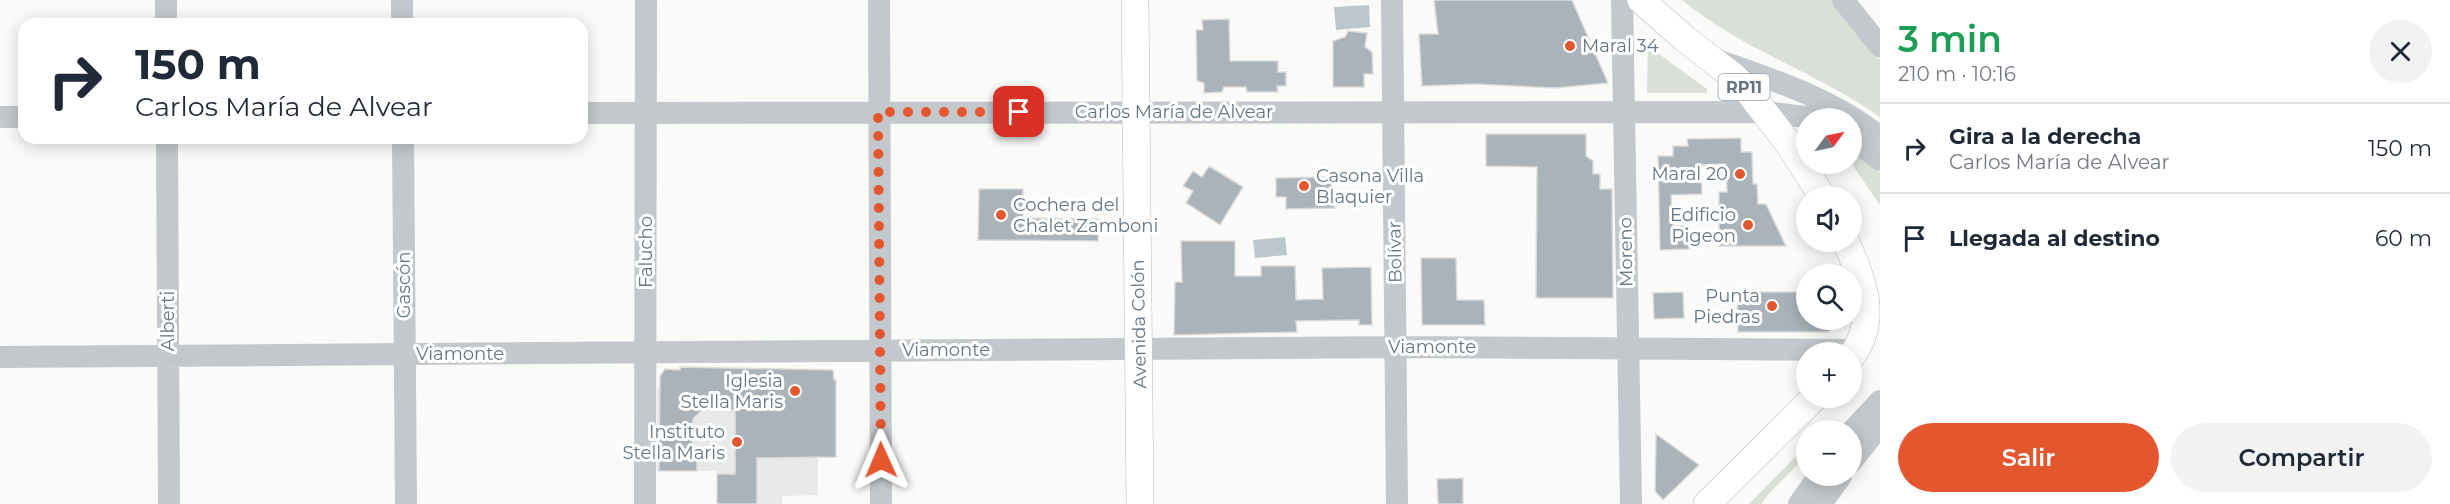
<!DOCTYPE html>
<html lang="es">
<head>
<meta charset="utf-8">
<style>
	body { margin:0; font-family:Montserrat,sans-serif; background:#f2f2f3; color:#1f2937; height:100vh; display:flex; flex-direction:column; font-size:22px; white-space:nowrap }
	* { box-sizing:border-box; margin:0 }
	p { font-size:20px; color:#747a83 }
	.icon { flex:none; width:33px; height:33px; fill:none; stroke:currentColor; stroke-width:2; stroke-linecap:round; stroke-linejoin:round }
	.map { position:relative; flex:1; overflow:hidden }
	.sheet { display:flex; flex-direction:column; background:#fff; width:570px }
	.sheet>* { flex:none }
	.top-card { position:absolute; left:18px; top:18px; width:570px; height:126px; border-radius:18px; box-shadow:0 3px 15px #0003; background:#fff; color:#1f2937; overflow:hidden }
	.needle { width:39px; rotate:57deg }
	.tools { position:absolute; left:1796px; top:108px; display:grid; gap:12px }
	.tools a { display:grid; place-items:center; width:66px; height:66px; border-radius:50%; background:#fff; box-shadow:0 3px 15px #0003; font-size:30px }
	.pin { position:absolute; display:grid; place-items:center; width:51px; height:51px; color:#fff; margin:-26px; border-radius:12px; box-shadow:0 3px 9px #0006 }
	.me { position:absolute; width:66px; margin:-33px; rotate:359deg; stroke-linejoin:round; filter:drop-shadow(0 0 4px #0008) }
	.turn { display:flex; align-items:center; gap:21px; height:126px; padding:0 18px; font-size:27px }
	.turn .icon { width:78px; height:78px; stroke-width:2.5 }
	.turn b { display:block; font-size:42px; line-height:51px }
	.round { display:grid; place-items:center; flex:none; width:63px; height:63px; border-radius:32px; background:#f2f2f3 }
	.summary { display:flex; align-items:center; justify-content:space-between; height:102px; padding:0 18px }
	h1 { font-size:36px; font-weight:600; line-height:45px; color:#1e9e55 }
	.primary-button { display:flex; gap:12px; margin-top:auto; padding:12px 18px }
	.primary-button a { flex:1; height:69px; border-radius:36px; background:#e4572e; color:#fff; font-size:24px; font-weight:600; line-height:69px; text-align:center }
	.primary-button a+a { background:#f2f2f3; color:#1f2937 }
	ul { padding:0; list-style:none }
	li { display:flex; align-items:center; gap:18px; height:90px; padding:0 18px; border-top:2px solid #e0e1e3 }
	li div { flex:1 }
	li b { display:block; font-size:22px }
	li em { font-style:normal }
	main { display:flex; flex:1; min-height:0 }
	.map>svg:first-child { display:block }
	.built { fill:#e8e9e9 }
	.green { fill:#dadfd7 }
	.water { fill:#bbc7cb }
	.building { fill:#aab3b9; stroke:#dcdcda; stroke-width:1.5 }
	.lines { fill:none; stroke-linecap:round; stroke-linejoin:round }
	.major-casing { stroke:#b5babe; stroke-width:28 }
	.minor { stroke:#c3c8cc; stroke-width:22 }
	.major { stroke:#fff; stroke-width:27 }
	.route { stroke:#e4572e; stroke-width:10; stroke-dasharray:0 18 }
	.poi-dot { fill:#e4572e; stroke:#fff; stroke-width:2 }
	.labels { text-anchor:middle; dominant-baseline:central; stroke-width:6; stroke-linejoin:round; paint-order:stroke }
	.shield { fill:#fff; stroke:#939fa8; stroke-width:1.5 }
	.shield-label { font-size:16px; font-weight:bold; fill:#657683 }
	.poi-label { font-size:18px; fill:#657683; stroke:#fff; text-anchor:end }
	.street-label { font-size:18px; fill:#657683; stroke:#fff }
</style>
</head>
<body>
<main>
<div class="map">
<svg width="1880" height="504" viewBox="0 0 1880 504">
	<rect width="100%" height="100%" fill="#fafaf8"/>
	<path class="built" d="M680,367l69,1v48l69,1v78l-36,1v8h-65v-33h-60v-83l2,-1 1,-11 5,-7 15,1z"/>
	<path class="green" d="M1682,0h149l49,59v58c-63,-45 -138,-67 -198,-117z
		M1648,46l59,43v4h-60z
		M1851,147l29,26v32l-29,-42z
		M1806,446v10c-9,10 -41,39 -44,48h-13z"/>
	<path class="water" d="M1369,5l1,22 -34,3 -2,-23z
		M1285,237l2,18 -32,3 -2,-18z"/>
	<path class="building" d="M1434,0h138l36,83 -53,5 -80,-4 -53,2 -3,-52h19z
		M1229,19l1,42h48v11h8v14h-9l1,6h-31l-1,-5h-22l-2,5 -18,1v-10l-7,-2 -1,-51h7l-1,-10z
		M1348,31l19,2 -2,14 7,5 1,22h-9v13h-31v-46l12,-4z
		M1486,134h100v22l7,5v13h7v15h12l1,109h-77l1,-131 -51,-1z
		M1741,138v14h11l1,32h4l1,20h8l20,42h-67v-54h8l-1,-28 -25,1 1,29 -31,1 2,31h16v23l-29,1 -2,-94h15v-10h15l-1,-7z
		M1209,166l34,21 -23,38 -34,-22 7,-12 -10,-5 10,-15 9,6z
		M1331,177l4,31 -49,1v-12h-10v-19z
		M979,189h44v29l76,1 -1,22 -120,-1z
		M1181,241h54v35h26v-10h34l1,34 27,-1 -1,-31 49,-1 1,58h-13v-5l-63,1 1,11 -123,3 1,-53h7z
		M1421,258h35l1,42h27l1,25h-63z
		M1683,292l1,26 -30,1 -1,-26z
		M1737,292h69v28h30l-7,12h-91z
		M680,367l153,3 1,10h2v77l-79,1v46h-40v-30h18v-64h-33l-9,9 -1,28h5v24h-38l1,-95 5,-7 15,1z
		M1656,434l43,31 -36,35 -8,-9z
		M1463,478v26h-25l-1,-25z"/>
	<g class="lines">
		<g class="major-casing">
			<path id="major" d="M1135,0l5,504
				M1641,0l44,39 48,37 15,15 40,52 34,53
				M1846,242c17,38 33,78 5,115
				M1707,504l107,-106"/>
		</g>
		<path class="minor" d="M166,0v24
			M402,0v24
			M879,0l2,504
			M1392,0l5,504
			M1622,0l9,504
			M1843,0l37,46
			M1720,61c56,20 113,38 160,76
			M582,113l1184,-1 47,6
			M0,117h24
			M167,138l2,366
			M403,138l3,366
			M1851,138l29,22
			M0,357l1397,-10 459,3
			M1851,432l29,-31
			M1851,462l29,-36
			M645,504l1,-504
			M1799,504l20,-28
			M1821,504l20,-28"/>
		<use href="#major" class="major"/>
	</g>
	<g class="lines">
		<path class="route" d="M881,460l-3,-348h141"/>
	</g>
	<g class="poi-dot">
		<circle cx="1570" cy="46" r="6"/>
		<circle cx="1740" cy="174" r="6"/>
		<circle cx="1304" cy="186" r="6"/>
		<circle cx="1001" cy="215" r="6"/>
		<circle cx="1748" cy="225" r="6"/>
		<circle cx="1772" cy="306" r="6"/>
		<circle cx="795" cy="391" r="6"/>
		<circle cx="737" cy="442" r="6"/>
	</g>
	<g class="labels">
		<rect class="shield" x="1718.5" y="74" width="51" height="26" rx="4.5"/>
		<g class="shield-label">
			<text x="1744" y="87">RP11</text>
		</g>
		<g class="poi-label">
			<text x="1582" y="46" text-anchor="start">Maral 34</text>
			<text x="1728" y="174">Maral 20</text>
			<text x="1316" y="176" text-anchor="start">Casona Villa<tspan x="1316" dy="21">Blaquier</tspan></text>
			<text x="1013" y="205" text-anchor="start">Cochera del<tspan x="1013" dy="21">Chalet Zamboni</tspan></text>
			<text x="1736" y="215">Edificio<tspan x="1736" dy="21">Pigeon</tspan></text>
			<text x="1760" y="296">Punta<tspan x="1760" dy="21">Piedras</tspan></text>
			<text x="783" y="381">Iglesia<tspan x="783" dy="21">Stella Maris</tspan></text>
			<text x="725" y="432">Instituto<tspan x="725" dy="21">Stella Maris</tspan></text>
		</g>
		<g class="street-label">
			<text x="1174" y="112">Carlos María de Alvear</text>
			<text transform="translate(646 252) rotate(-90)">Falucho</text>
			<text transform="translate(1395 252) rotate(-91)">Bolívar</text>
			<text transform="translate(1626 252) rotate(-91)">Moreno</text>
			<text transform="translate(404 285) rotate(-90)">Gascón</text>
			<text transform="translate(168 321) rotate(-90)">Alberti</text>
			<text transform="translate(1139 324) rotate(-91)">Avenida Colón</text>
			<text x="1432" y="347">Viamonte</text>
			<text x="946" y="350">Viamonte</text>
			<text x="460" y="354">Viamonte</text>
		</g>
	</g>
</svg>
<div class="tools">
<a><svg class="needle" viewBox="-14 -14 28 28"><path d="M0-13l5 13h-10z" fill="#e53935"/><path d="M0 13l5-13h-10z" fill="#747a83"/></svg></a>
<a><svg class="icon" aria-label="sound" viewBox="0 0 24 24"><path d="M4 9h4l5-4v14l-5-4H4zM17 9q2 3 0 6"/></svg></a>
<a><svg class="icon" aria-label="search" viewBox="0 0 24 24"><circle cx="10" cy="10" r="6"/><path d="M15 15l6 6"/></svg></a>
<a>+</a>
<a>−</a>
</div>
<div class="pin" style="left:1019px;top:112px;background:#d93025"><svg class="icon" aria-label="arrive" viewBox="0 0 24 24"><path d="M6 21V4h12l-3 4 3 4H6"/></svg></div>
<svg class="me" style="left:881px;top:460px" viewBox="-20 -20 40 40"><path d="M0-17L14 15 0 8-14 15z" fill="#e4572e" stroke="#fff" stroke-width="4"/></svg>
<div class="top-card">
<div class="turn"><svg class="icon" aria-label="right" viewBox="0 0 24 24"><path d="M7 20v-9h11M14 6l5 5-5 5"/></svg><div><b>150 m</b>Carlos María de Alvear</div></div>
</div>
</div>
<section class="sheet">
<div class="summary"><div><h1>3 min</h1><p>210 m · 10:16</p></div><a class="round"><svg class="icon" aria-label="close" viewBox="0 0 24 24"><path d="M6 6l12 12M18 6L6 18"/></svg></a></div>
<ul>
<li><svg class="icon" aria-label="right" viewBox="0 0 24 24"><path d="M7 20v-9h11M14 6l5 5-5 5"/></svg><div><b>Gira a la derecha</b><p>Carlos María de Alvear</p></div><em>150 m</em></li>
<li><svg class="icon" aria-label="arrive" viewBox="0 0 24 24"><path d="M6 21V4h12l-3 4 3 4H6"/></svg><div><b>Llegada al destino</b></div><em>60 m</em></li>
</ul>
<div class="primary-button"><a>Salir</a><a>Compartir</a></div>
</section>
</main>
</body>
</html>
